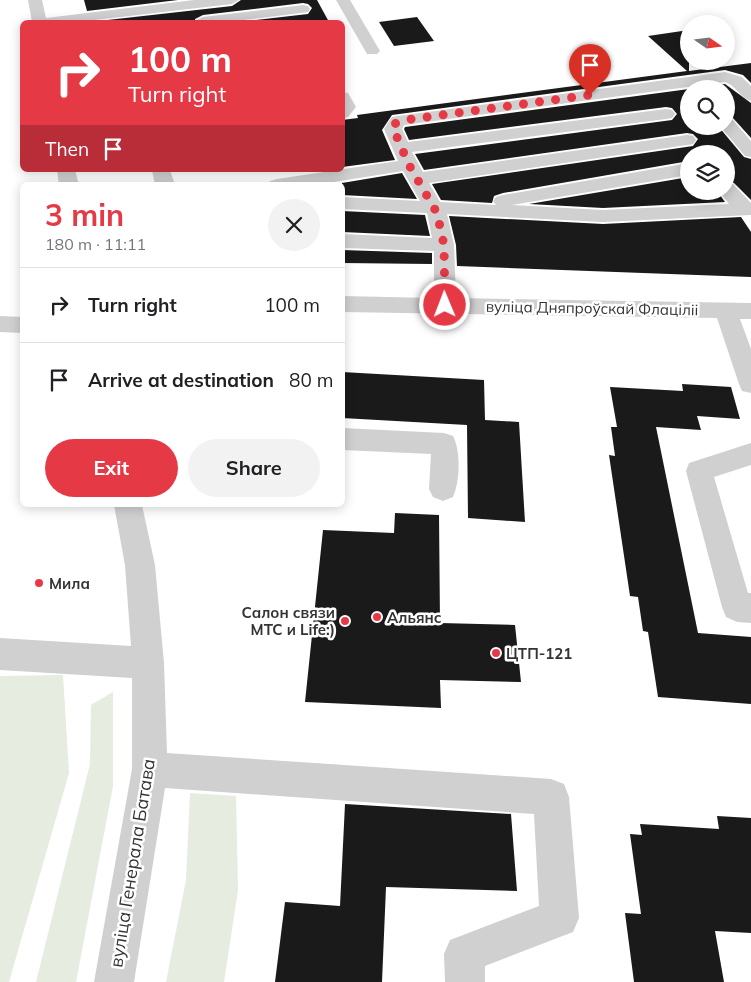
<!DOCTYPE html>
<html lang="en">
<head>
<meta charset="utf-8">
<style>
	body { margin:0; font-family:Mulish,sans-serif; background:#f2f2f2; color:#202124; height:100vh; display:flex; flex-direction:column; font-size:19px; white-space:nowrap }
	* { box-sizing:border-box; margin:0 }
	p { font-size:16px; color:#757577 }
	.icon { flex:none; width:28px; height:28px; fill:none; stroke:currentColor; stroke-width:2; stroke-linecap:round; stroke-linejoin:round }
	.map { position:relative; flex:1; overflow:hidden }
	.side { position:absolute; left:20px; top:182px; width:325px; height:325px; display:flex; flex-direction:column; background:#fff; border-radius:8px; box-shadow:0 2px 12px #0003 }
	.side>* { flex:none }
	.top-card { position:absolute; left:20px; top:20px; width:325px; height:152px; border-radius:8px; box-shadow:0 2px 12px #0003; background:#e63946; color:#fff; overflow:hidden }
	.needle { width:32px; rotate:104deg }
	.buttons { position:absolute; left:680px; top:15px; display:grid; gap:10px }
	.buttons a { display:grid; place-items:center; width:55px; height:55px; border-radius:50%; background:#fff; box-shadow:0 2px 12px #0003; font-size:25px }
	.pin { position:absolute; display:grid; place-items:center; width:42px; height:42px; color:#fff; margin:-51px -21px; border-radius:50% 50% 50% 0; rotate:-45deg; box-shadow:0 0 5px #0007 }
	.pin .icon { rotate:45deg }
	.me { position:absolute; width:55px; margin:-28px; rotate:359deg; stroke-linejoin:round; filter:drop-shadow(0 0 4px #0008) }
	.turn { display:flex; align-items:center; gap:18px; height:105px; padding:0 25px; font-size:22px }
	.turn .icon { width:65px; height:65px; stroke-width:2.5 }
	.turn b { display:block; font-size:35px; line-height:42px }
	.then { display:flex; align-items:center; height:48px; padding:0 25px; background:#0003; gap:10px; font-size:19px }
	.round { display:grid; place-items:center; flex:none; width:52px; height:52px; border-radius:26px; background:#f2f2f2 }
	.overview { display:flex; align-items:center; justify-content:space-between; height:85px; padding:0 25px }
	h1 { font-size:30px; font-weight:700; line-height:38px; color:#e63946 }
	.button { display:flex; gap:10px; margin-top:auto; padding:10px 25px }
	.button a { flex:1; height:58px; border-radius:30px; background:#e63946; color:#fff; font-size:20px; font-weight:700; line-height:58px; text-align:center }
	.button a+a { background:#f2f2f2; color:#202124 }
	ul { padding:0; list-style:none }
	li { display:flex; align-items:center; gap:15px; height:75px; padding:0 25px; border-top:1px solid #e0e0e0 }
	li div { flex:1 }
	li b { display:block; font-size:19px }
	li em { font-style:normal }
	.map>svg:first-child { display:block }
	.green { fill:#e6ecdf }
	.building { fill:#1a1a1a }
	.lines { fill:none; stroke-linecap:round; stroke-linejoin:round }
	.minor { fill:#d0d0d0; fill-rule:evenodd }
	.route { stroke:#e63946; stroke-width:9; stroke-dasharray:0 16.2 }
	.poi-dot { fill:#e63946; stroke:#fff; stroke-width:2 }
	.labels { text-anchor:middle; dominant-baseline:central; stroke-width:5; stroke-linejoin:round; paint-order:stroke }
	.street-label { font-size:15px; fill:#333; stroke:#fff }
	.poi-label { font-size:15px; font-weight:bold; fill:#333; stroke:#fff; text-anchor:start }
	.near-street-label { font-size:18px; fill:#333; stroke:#fff }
</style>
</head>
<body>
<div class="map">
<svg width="751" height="982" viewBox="0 0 751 982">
	<rect width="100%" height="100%" fill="#fff"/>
	<path class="green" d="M63,675l6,98 -60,209h-9v-306z
		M113,692v94l-37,196h-40l54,-218 1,-59z
		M190,793l46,3 2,94 -14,92h-58l20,-102z"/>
	<path class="building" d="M84,0h94l-91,11z
		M241,0h76l12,22h-91l70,-8 4,-6 -4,-4 -5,-1 -100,12 -8,4v3h-105l142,-16z
		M417,17l17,24 -40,5 -15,-24z
		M689,30v41l62,-8v20l-8,-8 -18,-5 -333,45 -10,15 13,30 -53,7v-47l16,-2 -1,-3 330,-44 -39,-35z
		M725,84l26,19v35l-18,-20 -7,-2v-27h-37z
		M689,89v37h29l26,31 7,2v41l-17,-17 -8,-3v-26h-37v7l-186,32 -9,3 -2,7 -51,-3 -9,-16 261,-38 5,-7 -5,-5 -6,-1 -263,37 -9,-16 257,-34 5,-6 -5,-6 -6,-1 -257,33 -5,-11 1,-2z
		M402,173l15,26 -75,-4v-12z
		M689,177v14h28l8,11 -122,6 -74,-4z
		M342,211l83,4 5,21 -88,-4z
		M449,216l154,8 138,-7 10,15v45l-294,-11 -1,-21z
		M342,250l90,3v11l-90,-1z
		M342,372l142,8 1,40 34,2 6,100 -57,-4 -1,-93 -125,-7z
		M682,384l49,3 9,32 -43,-3 4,14 -45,-3 42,206 53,4v67l-93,-7 -10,-65 -5,-1 -5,-34 -8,-1 -21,-141 6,1 -4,-29h6l-7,-40 73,4z
		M395,513l44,2 1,108 75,2 6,57 -81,-2 1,28 -136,-6 18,-172 71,3z
		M345,804l166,10 6,77 -131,-4 -4,95h-107l10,-80 55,4z
		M717,816l34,2v115l-36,-2 9,51h-90l-9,-69 16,1 -11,-80 12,1 -2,-11 79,5z"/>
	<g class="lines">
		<path class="minor" d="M28,0h14l4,18 148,-18h45l-7,4 -155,18h-45z
			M336,0h14l30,51 -3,3h-10z
			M303,5l5,1 2,3 -2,3 -81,10 -31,-1 7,-4z
			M725,72l17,5 9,9v15c-11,-3 -15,-16 -26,-19l-321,43 -2,4 6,13 258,-33 6,1 3,4 -3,4 -6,1 -254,33 11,20 264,-37 6,1 3,4 -3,4 -6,1 -258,38 11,19 56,3 -3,-4 3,-4 7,-2 186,-32v12l-177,30 91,5 126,-6 -10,-13h7v-9l7,2 18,19v12l-148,7 -156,-8 7,31 2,53 295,5v16h-11l11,30v44l-9,-2 -3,-7 -22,-66 -375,-6v-16l92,2v-47l-92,-3v-14l90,4 -5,-25 -85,-4v-12l78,4 -17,-30 -88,14h-48l3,-4 7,-2 121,-18 -14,-32 8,-12 6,-1z
			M342,92l6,1 8,14 -8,10 -6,1z
			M726,118l6,1 19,22v16l-6,-1 -25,-30h6z
			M57,170h18l4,15h-20z
			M152,170h18l5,15h-20z
			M0,316l22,1v16l-22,-1z
			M342,428l102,5 9,3c8,15 7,46 0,61l-10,4 -10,-4 -4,-8 2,-35 -89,-4z
			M751,443v22l-37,12 34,116h3v30l-14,-1 -11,-5 -4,-10 -36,-136 3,-8z
			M114,505h28l13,60 9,98 3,90 384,26 13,5 5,13 10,121 -6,14 -88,34v16h-40l-1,-28 6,-14 89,-34 -5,-92 -369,-26 -31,194h-40l38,-213v-91l-132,-8v-32l131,8 -6,-81z"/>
	</g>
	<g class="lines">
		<path class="route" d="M445,305l-1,-60 -7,-32 -28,-48 -16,-37 1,-4 11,-4 185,-25"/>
	</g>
	<g class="poi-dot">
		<circle cx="39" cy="583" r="5"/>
		<circle cx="377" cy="617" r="5"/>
		<circle cx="345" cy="621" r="5"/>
		<circle cx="496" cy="653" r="5"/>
	</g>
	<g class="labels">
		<g class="street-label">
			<text transform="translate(592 308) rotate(1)">вуліца Дняпроўскай Флаціліі</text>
		</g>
		<g class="poi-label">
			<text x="49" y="583">Мила</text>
			<text x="335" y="612" text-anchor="end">Салон связи<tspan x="335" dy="17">МТС и Life:)</tspan></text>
			<text x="387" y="617">Альянс</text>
			<text x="506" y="653">ЦТП-121</text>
		</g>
		<g class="near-street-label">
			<text transform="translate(132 863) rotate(-81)">вуліца Генерала Батава</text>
		</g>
	</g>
</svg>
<div class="buttons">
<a><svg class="needle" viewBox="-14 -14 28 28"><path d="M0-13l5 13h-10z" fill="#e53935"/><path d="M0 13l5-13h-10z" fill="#757577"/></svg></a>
<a><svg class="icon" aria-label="search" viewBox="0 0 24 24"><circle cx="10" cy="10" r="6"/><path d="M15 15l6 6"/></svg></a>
<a><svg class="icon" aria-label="layers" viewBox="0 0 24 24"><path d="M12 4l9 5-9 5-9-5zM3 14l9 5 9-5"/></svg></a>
</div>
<div class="pin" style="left:590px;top:95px;background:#d93025"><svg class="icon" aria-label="arrive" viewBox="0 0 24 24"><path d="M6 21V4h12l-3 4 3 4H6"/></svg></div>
<svg class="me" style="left:445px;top:305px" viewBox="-20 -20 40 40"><circle r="17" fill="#e63946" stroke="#fff" stroke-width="3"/><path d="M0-11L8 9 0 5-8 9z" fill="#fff"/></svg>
<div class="top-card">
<div class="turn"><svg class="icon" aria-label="right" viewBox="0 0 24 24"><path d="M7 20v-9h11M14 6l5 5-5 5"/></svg><div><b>100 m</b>Turn right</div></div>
<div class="then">Then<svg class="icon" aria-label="arrive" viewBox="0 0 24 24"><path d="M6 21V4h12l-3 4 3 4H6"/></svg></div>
</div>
<section class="side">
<div class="overview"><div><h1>3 min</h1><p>180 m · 11:11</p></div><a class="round"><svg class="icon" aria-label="close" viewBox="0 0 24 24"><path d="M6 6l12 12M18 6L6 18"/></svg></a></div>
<ul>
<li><svg class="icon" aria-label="right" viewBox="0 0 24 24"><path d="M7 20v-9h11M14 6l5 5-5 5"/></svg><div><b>Turn right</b></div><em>100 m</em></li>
<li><svg class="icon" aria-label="arrive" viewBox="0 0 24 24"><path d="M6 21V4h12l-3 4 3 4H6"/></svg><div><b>Arrive at destination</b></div><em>80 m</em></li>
</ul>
<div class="button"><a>Exit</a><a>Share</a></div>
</section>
</div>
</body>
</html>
